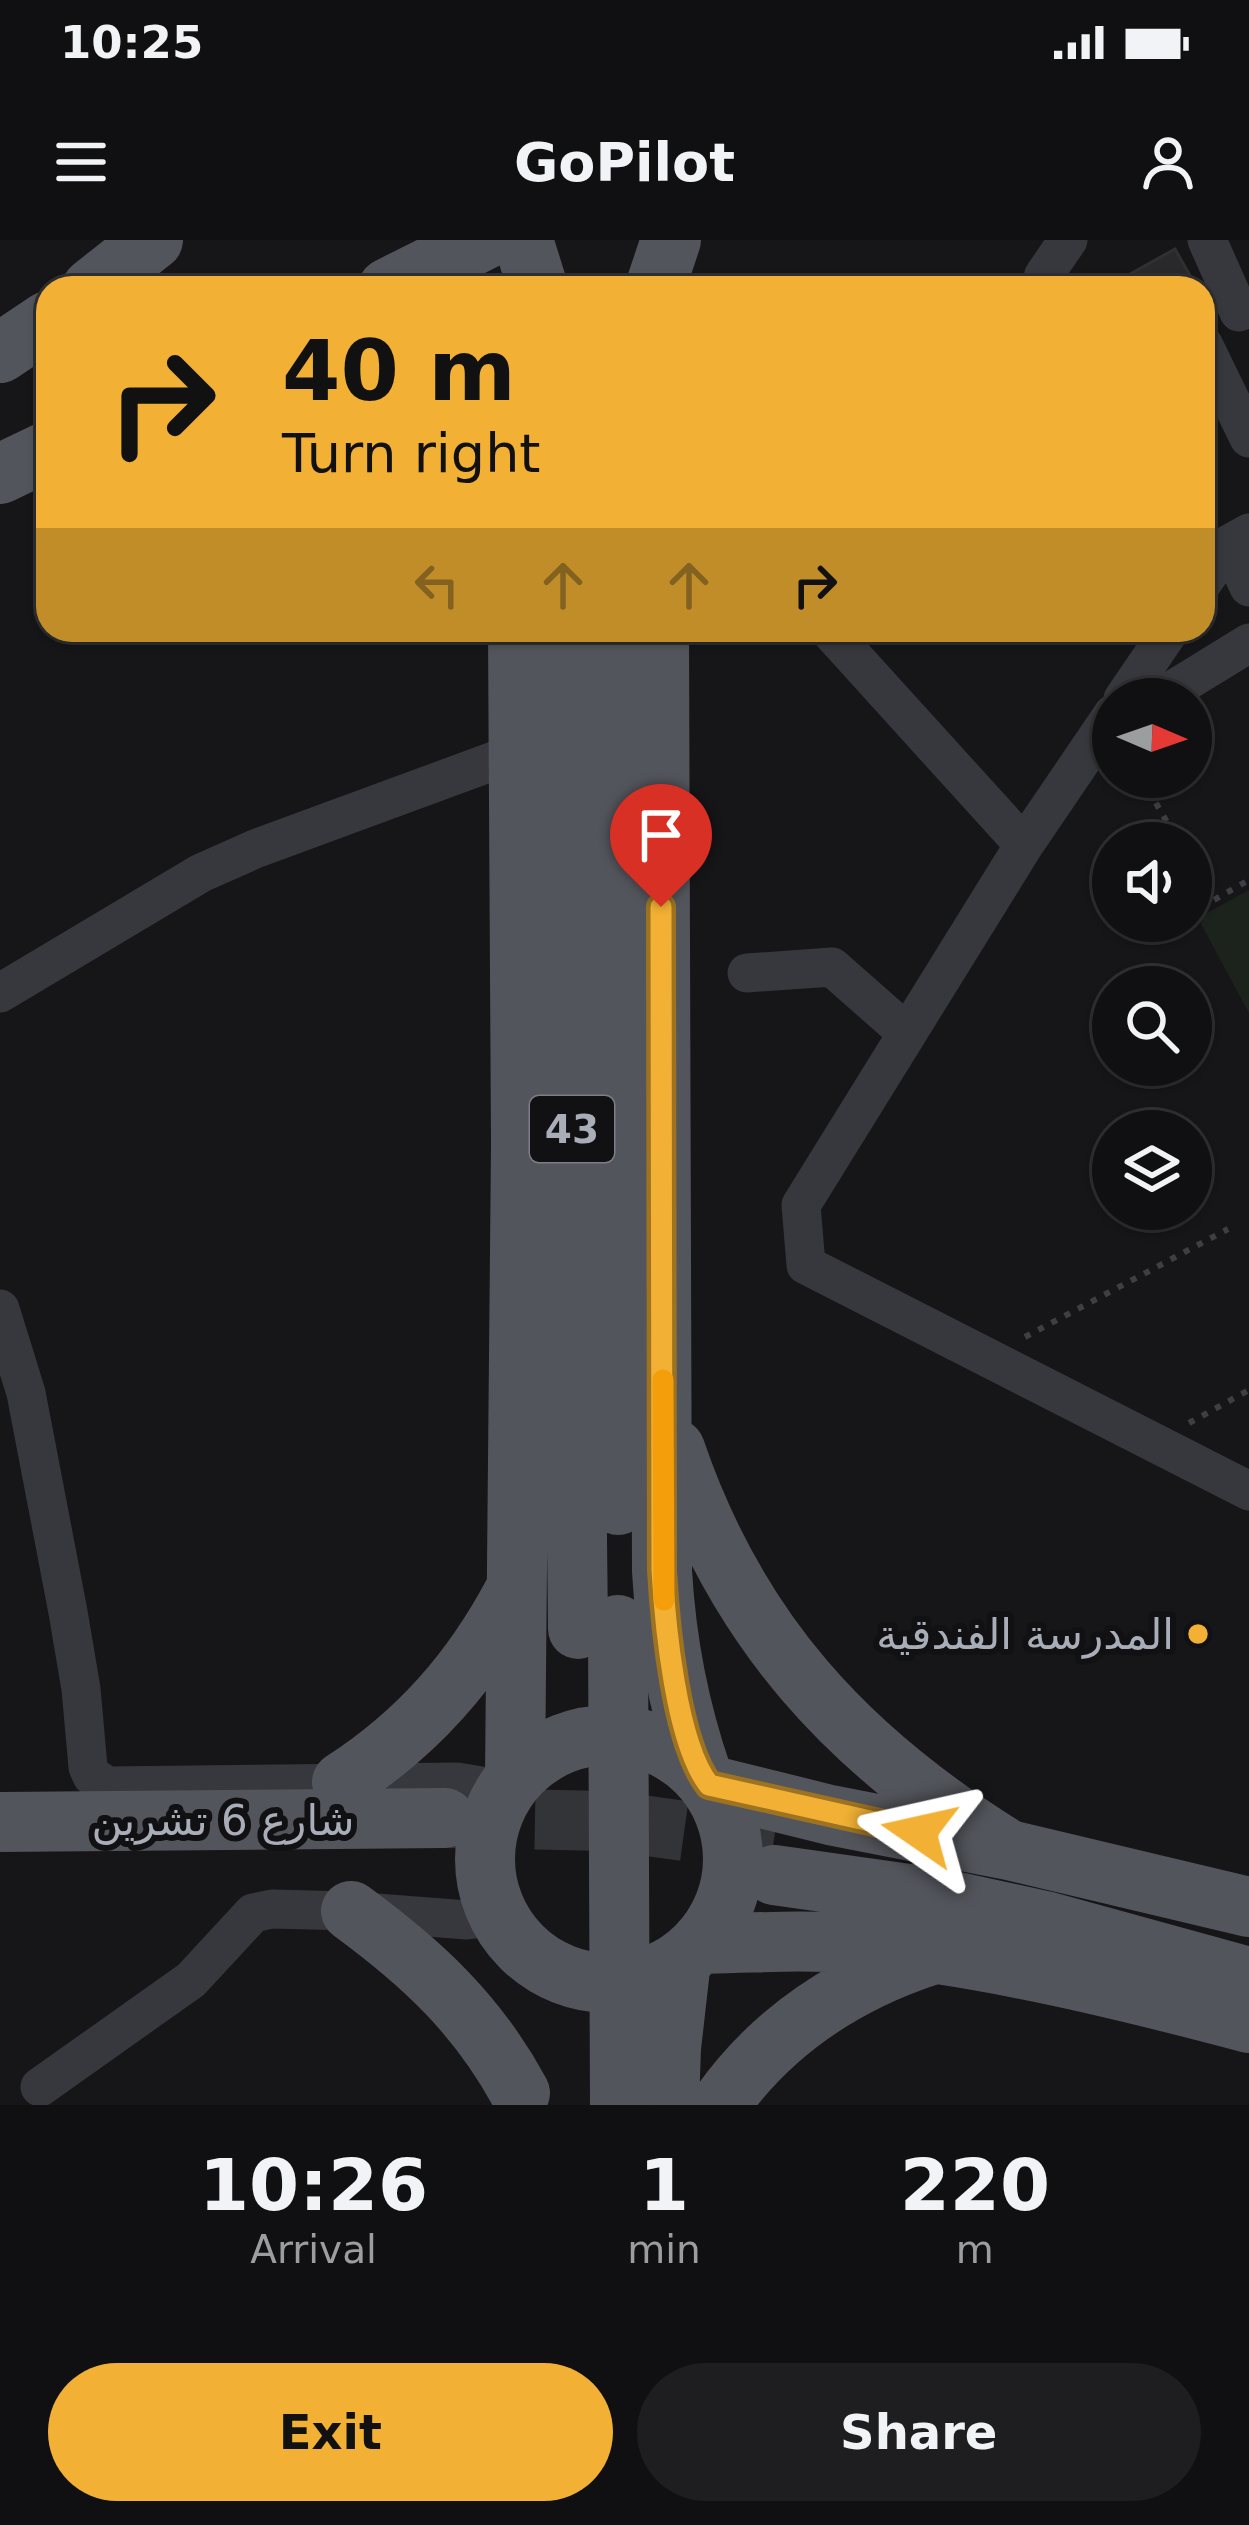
<!DOCTYPE html>
<html lang="en">
<head>
<meta charset="utf-8">
<style>
	body { margin:0; font-family:"DejaVu Sans","Noto Naskh Arabic",sans-serif; background:#1e1e20; color:#f1f3f6; height:100vh; display:flex; flex-direction:column; font-size:45px; white-space:nowrap }
	* { box-sizing:border-box; margin:0 }
	p { font-size:39px; color:#9c9d9f }
	.icon { flex:none; width:66px; height:66px; fill:none; stroke:currentColor; stroke-width:2; stroke-linecap:round; stroke-linejoin:round }
	.map { position:relative; height:1865px; overflow:hidden }
	.side { display:flex; flex-direction:column; background:#101012; flex:1 }
	.side>* { flex:none }
	.banner { position:absolute; left:36px; top:36px; width:1179px; height:366px; border-radius:36px; box-shadow:0 3px 9px #0004,0 0 0 3px #303032; background:#f2b134; color:#111; overflow:hidden }
	.needle { width:78px; rotate:92deg }
	.controls { position:absolute; left:1092px; top:438px; display:grid; gap:24px }
	.controls a { display:grid; place-items:center; width:120px; height:120px; border-radius:50%; background:#101012; box-shadow:0 3px 9px #0004,0 0 0 3px #303032; font-size:60px }
	.pin { position:absolute; display:grid; place-items:center; width:102px; height:102px; color:#fff; margin:-123px -51px; border-radius:50% 50% 50% 0; rotate:-45deg; box-shadow:0 0 12px #0007 }
	.pin .icon { rotate:45deg }
	.me { position:absolute; width:132px; margin:-66px; rotate:281deg; stroke-linejoin:round; filter:drop-shadow(0 0 9px #0008) }
	.turn { display:flex; align-items:center; gap:42px; height:252px; padding:0 48px; font-size:54px }
	.turn .icon { width:156px; height:156px; stroke-width:2.5 }
	.turn b { display:block; font-size:84px; line-height:102px }
	.lanes { display:flex; align-items:center; height:114px; padding:0 48px; background:#0003; justify-content:center; gap:60px; direction:ltr }
	.lanes .off { opacity:.35 }
	.eta { display:flex; justify-content:space-evenly; align-items:center; height:204px; text-align:center }
	.eta b { font-size:72px; font-weight:600; line-height:84px }
	.primary-button { display:flex; gap:24px; margin-top:auto; padding:24px 48px }
	.primary-button a { flex:1; height:138px; border-radius:72px; background:#f2b134; color:#111; font-size:48px; font-weight:600; line-height:138px; text-align:center }
	.primary-button a+a { background:#1e1e20; color:#f1f3f6 }
	.status { display:flex; justify-content:space-between; align-items:center; height:84px; padding:0 60px; background:#101012; direction:ltr }
	.status svg { height:33px; fill:currentColor }
	header { display:flex; justify-content:space-between; align-items:center; height:156px; padding:0 48px; background:#101012; font-size:54px; font-weight:600 }
	.map>svg:first-child { display:block }
	.green { fill:#1c231d }
	.building { fill:#29292c; stroke:#303034; stroke-width:3 }
	.lines { fill:none; stroke-linecap:round; stroke-linejoin:round }
	.primary-tunnel { stroke:#333438; stroke-width:60; stroke-dasharray:60 30; stroke-linecap:butt }
	.path { stroke:#3d3f44; stroke-width:6; stroke-dasharray:6 9; stroke-linecap:butt }
	.minor { stroke:#37383d; stroke-width:39 }
	.primary { stroke:#53555c; stroke-width:60 }
	.primary-bridge { stroke:#53555c; stroke-width:60 }
	.route-casing { stroke:#9d7322; stroke-width:30 }
	.route { stroke:#f2b134; stroke-width:21 }
	.slow { stroke:#f59e0b; stroke-width:21 }
	.poi-dot { fill:#f2b134; stroke:#111113; stroke-width:4.5 }
	.labels { text-anchor:middle; dominant-baseline:central; stroke-width:12; stroke-linejoin:round; paint-order:stroke }
	.shield { fill:#111113; stroke:#7b7e86; stroke-width:3 }
	.shield-label { font-size:39px; font-weight:bold; fill:#a8adb8 }
	.poi-label { font-size:42px; fill:#a8adb8; stroke:#111113; text-anchor:end }
	.street-label { font-size:42px; fill:#a8adb8; stroke:#111113 }
</style>
</head>
<body>
<div class="status"><b>10:25</b><svg viewBox="0 0 49 12"><path d="M0 12V9h3v3zM5 12V6h3v6zM10 12V3h3v9zM15 12V0h3v12zM26 1h20v11H26zM47 4h2v5h-2z"/></svg></div>
<header><svg class="icon" aria-label="menu" viewBox="0 0 24 24"><path d="M4 6h16M4 12h16M4 18h16"/></svg>GoPilot<svg class="icon" aria-label="person" viewBox="0 0 24 24"><circle cx="12" cy="8" r="4"/><path d="M4 21q1-7 8-7t8 7"/></svg></header>
<div class="map">
<svg width="1249" height="1865" viewBox="0 0 1249 1865">
	<rect width="100%" height="100%" fill="#161618"/>
	<path class="green" d="M1249,650v123l-51,-95z"/>
	<path class="building" d="M1175,9l22,39h-92z"/>
	<g class="lines">
		<path class="primary-tunnel" d="M445,1578l167,3 165,23"/>
		<path class="path" d="M1141,537l38,66
			M1191,624l21,37 37,-21
			M1025,1097l203,-108
			M1189,1183l60,-33"/>
		<path class="minor" d="M1207,0l32,72
			M1051,48l-7,-13 24,-35
			M1203,104l46,94
			M1229,304l20,43
			M1203,342l26,-38 20,-11
			M829,390l195,215
			M1123,459l47,-69
			M1158,459l91,-56
			M1113,474l-89,131 -223,360 5,60 443,226
			M747,733l85,-6 75,66
			M0,753l201,-120 54,-24 266,-98
			M0,1069l26,84 42,219 13,77 7,78 4,9 15,10 350,-4 48,8
			M40,1847l151,-107 62,-67 19,-4 79,2 116,9 31,-4"/>
		<path class="primary" d="M523,0l15,48
			M92,48l61,-48
			M388,48l96,-48
			M655,48l16,-48
			M0,113l48,-32
			M0,234l48,-23
			M567,390l11,999
			M612,390l6,875
			M659,390l3,941c4,70 17,138 40,204
			M675,1209c62,182 172,301 334,401
			M485 1619a124 124 0 1 1 248 0a124 124 0 1 1-248 0Z
			M515,1537l6,-632 -3,-515
			M342,1542c76,-49 130,-111 172,-190
			M709,1545l121,30 179,35 240,57
			M0,1582l445,-4
			M774,1635l170,24 101,22 204,56
			M351,1671c71,52 127,104 169,182
			M700,1704c52,-1 106,-5 158,0 132,13 263,45 391,79
			M669,1865l2,-57 10,-88
			M720,1865c53,-75 125,-122 211,-150"/>
		<path class="primary-bridge" d="M618,1385l2,480"/>
	</g>
	<g class="lines">
		<g class="route-casing">
			<path id="route" d="M661,667l1,663c3,54 14,173 47,215l210,47"/>
		</g>
		<use href="#route" class="route"/>
		<path class="slow" d="M663,1140l1,220"/>
	</g>
	<circle class="poi-dot" cx="1198" cy="1394" r="12"/>
	<g class="labels">
		<rect class="shield" x="530" y="856" width="84" height="66" rx="9"/>
		<g class="shield-label">
			<text x="572" y="889">43</text>
		</g>
		<g class="poi-label">
			<text x="1174" y="1394">المدرسة الفندقية</text>
		</g>
		<g class="street-label">
			<text x="223" y="1580">شارع 6 تشرين</text>
		</g>
	</g>
</svg>
<div class="controls">
<a><svg class="needle" viewBox="-14 -14 28 28"><path d="M0-13l5 13h-10z" fill="#e53935"/><path d="M0 13l5-13h-10z" fill="#9c9d9f"/></svg></a>
<a><svg class="icon" aria-label="sound" viewBox="0 0 24 24"><path d="M4 9h4l5-4v14l-5-4H4zM17 9q2 3 0 6"/></svg></a>
<a><svg class="icon" aria-label="search" viewBox="0 0 24 24"><circle cx="10" cy="10" r="6"/><path d="M15 15l6 6"/></svg></a>
<a><svg class="icon" aria-label="layers" viewBox="0 0 24 24"><path d="M12 4l9 5-9 5-9-5zM3 14l9 5 9-5"/></svg></a>
</div>
<div class="pin" style="left:661px;top:667px;background:#d93025"><svg class="icon" aria-label="arrive" viewBox="0 0 24 24"><path d="M6 21V4h12l-3 4 3 4H6"/></svg></div>
<svg class="me" style="left:919px;top:1592px" viewBox="-20 -20 40 40"><path d="M0-17L14 15 0 8-14 15z" fill="#f2b134" stroke="#fff" stroke-width="4"/></svg>
<div class="banner">
<div class="turn"><svg class="icon" aria-label="right" viewBox="0 0 24 24"><path d="M7 20v-9h11M14 6l5 5-5 5"/></svg><div><b>40 m</b>Turn right</div></div>
<div class="lanes"><svg class="icon off" aria-label="left" viewBox="0 0 24 24"><path d="M17 20v-9H6M10 6l-5 5 5 5"/></svg><svg class="icon off" aria-label="ahead" viewBox="0 0 24 24"><path d="M12 20V5M6 11l6-6 6 6"/></svg><svg class="icon off" aria-label="ahead" viewBox="0 0 24 24"><path d="M12 20V5M6 11l6-6 6 6"/></svg><svg class="icon" aria-label="right" viewBox="0 0 24 24"><path d="M7 20v-9h11M14 6l5 5-5 5"/></svg></div>
</div>
</div>
<section class="side">
<div class="eta">
<div><b>10:26</b><p>Arrival</p></div>
<div><b>1</b><p>min</p></div>
<div><b>220</b><p>m</p></div>
</div>
<div class="primary-button"><a>Exit</a><a>Share</a></div>
</section>
</body>
</html>
